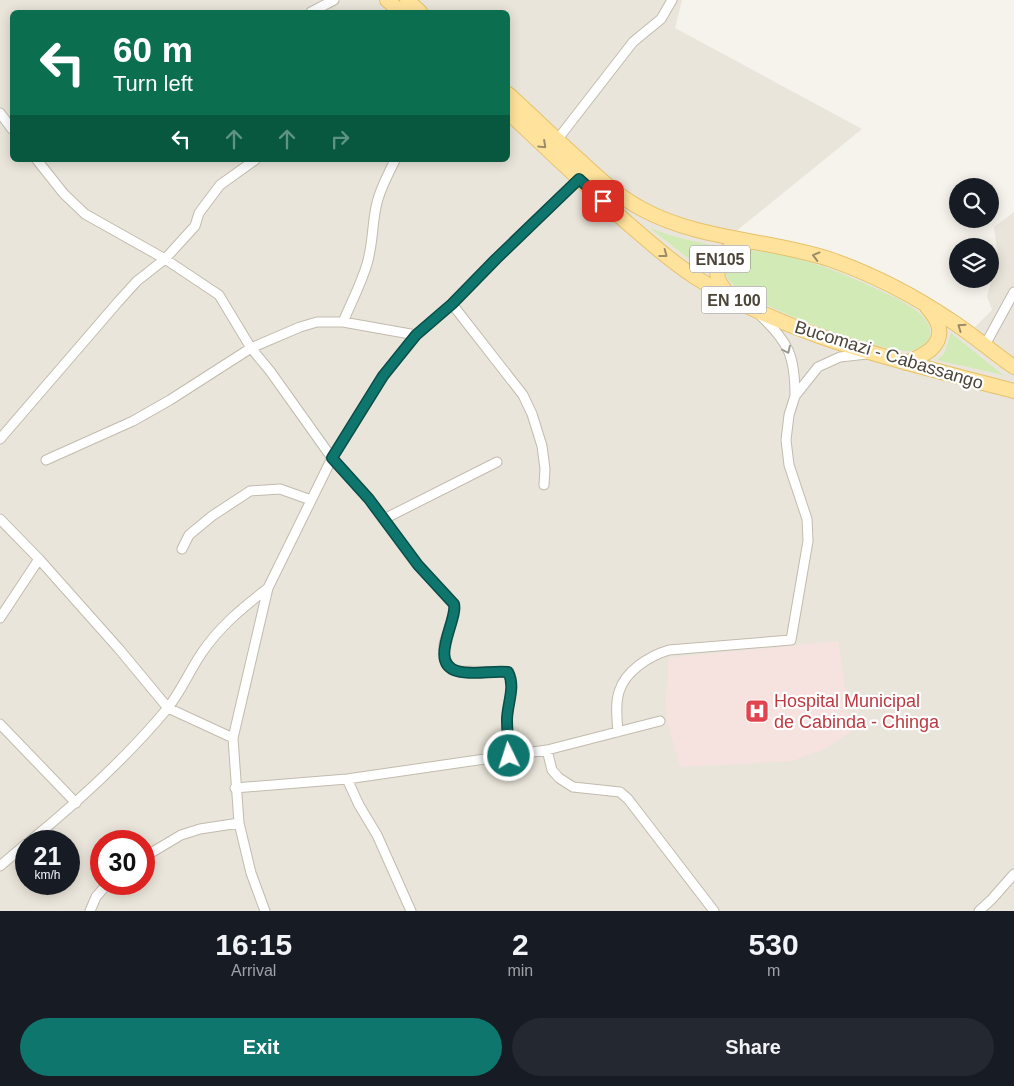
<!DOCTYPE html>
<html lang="en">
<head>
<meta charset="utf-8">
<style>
	body { margin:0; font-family:Helvetica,sans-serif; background:#242831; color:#f1f3f6; height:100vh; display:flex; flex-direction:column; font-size:19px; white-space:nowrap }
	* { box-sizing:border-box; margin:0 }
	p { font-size:16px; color:#9ea1a6 }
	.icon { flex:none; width:28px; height:28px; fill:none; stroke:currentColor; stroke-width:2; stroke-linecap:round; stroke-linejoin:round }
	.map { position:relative; height:911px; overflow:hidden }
	.side { display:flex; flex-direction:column; background:#171b24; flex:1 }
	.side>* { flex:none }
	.banner { position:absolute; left:10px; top:10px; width:500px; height:152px; border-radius:8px; box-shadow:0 2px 12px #0003; background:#0b6e4f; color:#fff; overflow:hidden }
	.buttons { position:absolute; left:949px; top:178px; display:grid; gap:10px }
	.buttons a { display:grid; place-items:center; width:50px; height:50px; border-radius:50%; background:#171b24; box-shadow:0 2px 12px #0003; font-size:25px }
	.speed { position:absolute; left:15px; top:830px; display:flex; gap:10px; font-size:25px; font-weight:700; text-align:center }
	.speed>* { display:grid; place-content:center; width:65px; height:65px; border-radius:50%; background:#171b24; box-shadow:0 2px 12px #0003; line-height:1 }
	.speed small { font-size:12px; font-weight:400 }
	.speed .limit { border:8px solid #d22; background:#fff; color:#111 }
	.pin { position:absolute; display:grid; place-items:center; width:42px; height:42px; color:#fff; margin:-21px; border-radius:10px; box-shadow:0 2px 8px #0006 }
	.me { position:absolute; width:55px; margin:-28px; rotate:356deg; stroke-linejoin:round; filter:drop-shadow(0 0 4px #0008) }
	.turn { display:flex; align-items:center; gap:18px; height:105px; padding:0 20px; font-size:22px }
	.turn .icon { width:65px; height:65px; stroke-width:2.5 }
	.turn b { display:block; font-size:35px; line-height:42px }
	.lanes { display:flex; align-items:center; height:48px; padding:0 20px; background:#0003; justify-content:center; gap:25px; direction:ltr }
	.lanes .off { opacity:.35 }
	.eta { display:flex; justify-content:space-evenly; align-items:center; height:85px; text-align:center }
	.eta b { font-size:30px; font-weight:700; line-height:35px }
	.primary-button { display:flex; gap:10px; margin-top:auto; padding:10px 20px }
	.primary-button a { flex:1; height:58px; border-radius:30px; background:#0f766e; color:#fff; font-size:20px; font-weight:700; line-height:58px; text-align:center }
	.primary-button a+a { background:#242831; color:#f1f3f6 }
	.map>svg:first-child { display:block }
	.residential { fill:#eae5da; fill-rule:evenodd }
	.medical { fill:#f6e3e0 }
	.green { fill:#d2eab5 }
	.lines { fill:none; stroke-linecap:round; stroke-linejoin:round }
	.street-casing { stroke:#c2bbae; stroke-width:11 }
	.primary-casing { stroke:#e6c16a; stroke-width:16 }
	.street { stroke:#fff; stroke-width:9 }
	.primary { stroke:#ffe39c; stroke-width:14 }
	.oneway { stroke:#9c8c66 }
	.oneway2 { stroke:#9c9892 }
	.route-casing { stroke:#0a4d48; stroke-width:12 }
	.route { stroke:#0f766e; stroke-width:9 }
	.labels { text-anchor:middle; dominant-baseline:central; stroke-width:4.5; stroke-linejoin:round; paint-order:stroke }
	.shield { fill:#fff; stroke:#817c74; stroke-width:1 }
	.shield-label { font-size:16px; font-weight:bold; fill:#4b4439 }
	.street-label { font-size:18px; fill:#4b4439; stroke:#fff }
	.health-label { font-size:18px; fill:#be3a42; stroke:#fff; text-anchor:start }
</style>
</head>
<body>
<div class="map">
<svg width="1014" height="911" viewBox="0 0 1014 911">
	<rect width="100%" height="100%" fill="#f6f3ec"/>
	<path class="residential" d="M0,0h682l-7,28 187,101 -133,108 102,23 138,73 23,-23 -5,-14 11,-39 -4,-30 20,-15v699h-1014zM12,12h496v148h-496zM26,841h43v43h-43zM101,841h43v43h-43z"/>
	<path class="medical" d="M838,641l13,91 -27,17 -32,12 -112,6 -13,-46 -1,-21 3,-42z"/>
	<path class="green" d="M650,228l22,8 43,10c-7,7 -10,13 -9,23l-21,-13z
		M740,250c44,1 90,17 130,36 17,8 70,28 59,54 -4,7 -11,10 -19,11 -29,1 -165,-46 -181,-71 -9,-13 -1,-23 11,-30z
		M951,333l52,42 -66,-15 7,-6z"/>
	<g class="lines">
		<g class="street-casing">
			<path id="street" d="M311,12l23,-12
				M0,113l12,16
				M557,140l76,-98 28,-23 11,-19
				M37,160l27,34 21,20 80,45 54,36 32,53 19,23 62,87 37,41 49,66 35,39 2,5 -11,35 1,14 4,8 7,5 53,1c7,15 -2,32 -2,48 0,12 2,24 2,36
				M452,304l71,91 9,19 10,32 3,23 -1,16
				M761,316c28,27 34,40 34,80l23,-29 22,-10 27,-3
				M343,322c8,-19 18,-38 24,-58 6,-20 5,-38 9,-57 3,-17 12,-32 19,-47
				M985,345l29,-53
				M0,439l118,-137 19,-21 28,-22 30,-33 4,-13 21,-28 35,-25
				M46,460l87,-39 37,-21 81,-52 49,-21 17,-5h26l73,13
				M0,519l39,40 80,90 49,59 65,30
				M384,519l113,-57
				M182,549l7,-14 23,-19 38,-25 30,-2 31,11
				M0,618l39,-59
				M0,724l76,79
				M618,732c-1,-13 -3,-28 1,-40 6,-21 30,-36 50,-42l122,-10 17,-99 -1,-22 -18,-54 -3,-25 3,-25 6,-19
				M547,750l5,20 7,8 14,9 47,5 8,7 86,112
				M347,779l12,26 18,30 34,76
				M235,788l112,-9 200,-29 113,-29
				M30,841c49,-40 96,-83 137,-132 13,-16 22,-37 34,-55 18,-27 41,-46 67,-66
				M144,857l37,-22 19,-6 39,-6
				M0,866l26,-22
				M90,911l6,-14 11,-13
				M265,911l-14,-38 -12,-50 -6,-85 35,-150 64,-130 51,-82 33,-41 36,-31 44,-45 83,-80
				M979,911l13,-12 22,-25"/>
		</g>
		<g class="primary-casing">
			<path id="primary" d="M387,0l14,12
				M407,0l13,12
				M508,94c23,21 46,43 69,64 21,19 40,38 65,51 59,32 128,30 190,51 42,15 81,35 118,60 22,14 42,32 64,47
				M508,112c38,36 77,73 116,108 23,20 46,41 71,57 97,62 210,85 319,114
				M728,295l-10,-15 -1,-11 4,-12 11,-11 16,-3
				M906,363c16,-7 39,-16 32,-39 -2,-6 -7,-12 -11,-17"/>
		</g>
		<use href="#street" class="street"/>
		<use href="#primary" class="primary"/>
	</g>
	<defs><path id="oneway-chevron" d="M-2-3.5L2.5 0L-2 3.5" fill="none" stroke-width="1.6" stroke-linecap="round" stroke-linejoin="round" transform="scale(1.25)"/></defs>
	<g class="oneway">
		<use href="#oneway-chevron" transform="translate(543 145) rotate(43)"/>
		<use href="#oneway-chevron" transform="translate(664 254) rotate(37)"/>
		<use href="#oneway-chevron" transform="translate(816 256) rotate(-165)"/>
		<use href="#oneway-chevron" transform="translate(961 327) rotate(-145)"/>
	</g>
	<use class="oneway2" href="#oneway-chevron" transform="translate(787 350) rotate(64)"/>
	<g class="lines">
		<g class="route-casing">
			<path id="route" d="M509,756c0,-12 -2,-24 -2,-36 0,-16 9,-33 1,-48 -16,-2 -34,4 -51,-1 -29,-8 1,-51 -3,-67l-36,-39 -49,-66 -37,-41 51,-82 33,-41 36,-31 44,-45 83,-80 24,22"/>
		</g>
		<use href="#route" class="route"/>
	</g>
	<defs>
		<g id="hospital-square" transform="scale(1.25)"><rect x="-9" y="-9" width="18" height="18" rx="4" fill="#e0444e" stroke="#fff"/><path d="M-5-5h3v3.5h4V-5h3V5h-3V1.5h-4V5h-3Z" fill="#fff"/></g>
	</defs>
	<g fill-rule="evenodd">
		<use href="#hospital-square" x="757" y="711"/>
	</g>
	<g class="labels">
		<g class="shield">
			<rect x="690" y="245.5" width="60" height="27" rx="4"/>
			<rect x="701.5" y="286.5" width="65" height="27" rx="4"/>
		</g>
		<g class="shield-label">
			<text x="720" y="259">EN105</text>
			<text x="734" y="300">EN 100</text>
		</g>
		<g class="street-label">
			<text transform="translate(889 355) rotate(17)">Bucomazi - Cabassango</text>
		</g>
		<g class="health-label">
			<text x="774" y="701">Hospital Municipal<tspan x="774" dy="21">de Cabinda - Chinga</tspan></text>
		</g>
	</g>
</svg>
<div class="buttons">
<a><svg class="icon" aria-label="search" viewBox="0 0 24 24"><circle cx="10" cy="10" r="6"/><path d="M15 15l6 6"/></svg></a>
<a><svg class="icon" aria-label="layers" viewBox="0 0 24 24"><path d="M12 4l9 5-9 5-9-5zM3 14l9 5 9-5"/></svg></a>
</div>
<div class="speed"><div>21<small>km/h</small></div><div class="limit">30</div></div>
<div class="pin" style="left:603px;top:201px;background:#d93025"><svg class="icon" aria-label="arrive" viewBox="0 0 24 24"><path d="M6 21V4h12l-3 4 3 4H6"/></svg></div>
<svg class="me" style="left:509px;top:756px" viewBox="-20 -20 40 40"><circle r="17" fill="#0f766e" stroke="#fff" stroke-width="3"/><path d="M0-11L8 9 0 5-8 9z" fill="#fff"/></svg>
<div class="banner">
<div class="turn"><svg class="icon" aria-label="left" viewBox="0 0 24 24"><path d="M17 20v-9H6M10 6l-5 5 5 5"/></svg><div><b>60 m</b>Turn left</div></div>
<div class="lanes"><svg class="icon" aria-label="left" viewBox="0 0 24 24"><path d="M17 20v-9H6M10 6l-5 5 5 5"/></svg><svg class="icon off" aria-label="ahead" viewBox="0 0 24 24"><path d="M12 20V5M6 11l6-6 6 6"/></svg><svg class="icon off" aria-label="ahead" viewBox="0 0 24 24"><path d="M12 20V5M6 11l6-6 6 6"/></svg><svg class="icon off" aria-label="right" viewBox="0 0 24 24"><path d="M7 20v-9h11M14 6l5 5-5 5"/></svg></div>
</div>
</div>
<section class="side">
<div class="eta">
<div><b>16:15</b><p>Arrival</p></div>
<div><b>2</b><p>min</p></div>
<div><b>530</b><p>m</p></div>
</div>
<div class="primary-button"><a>Exit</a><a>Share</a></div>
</section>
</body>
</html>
